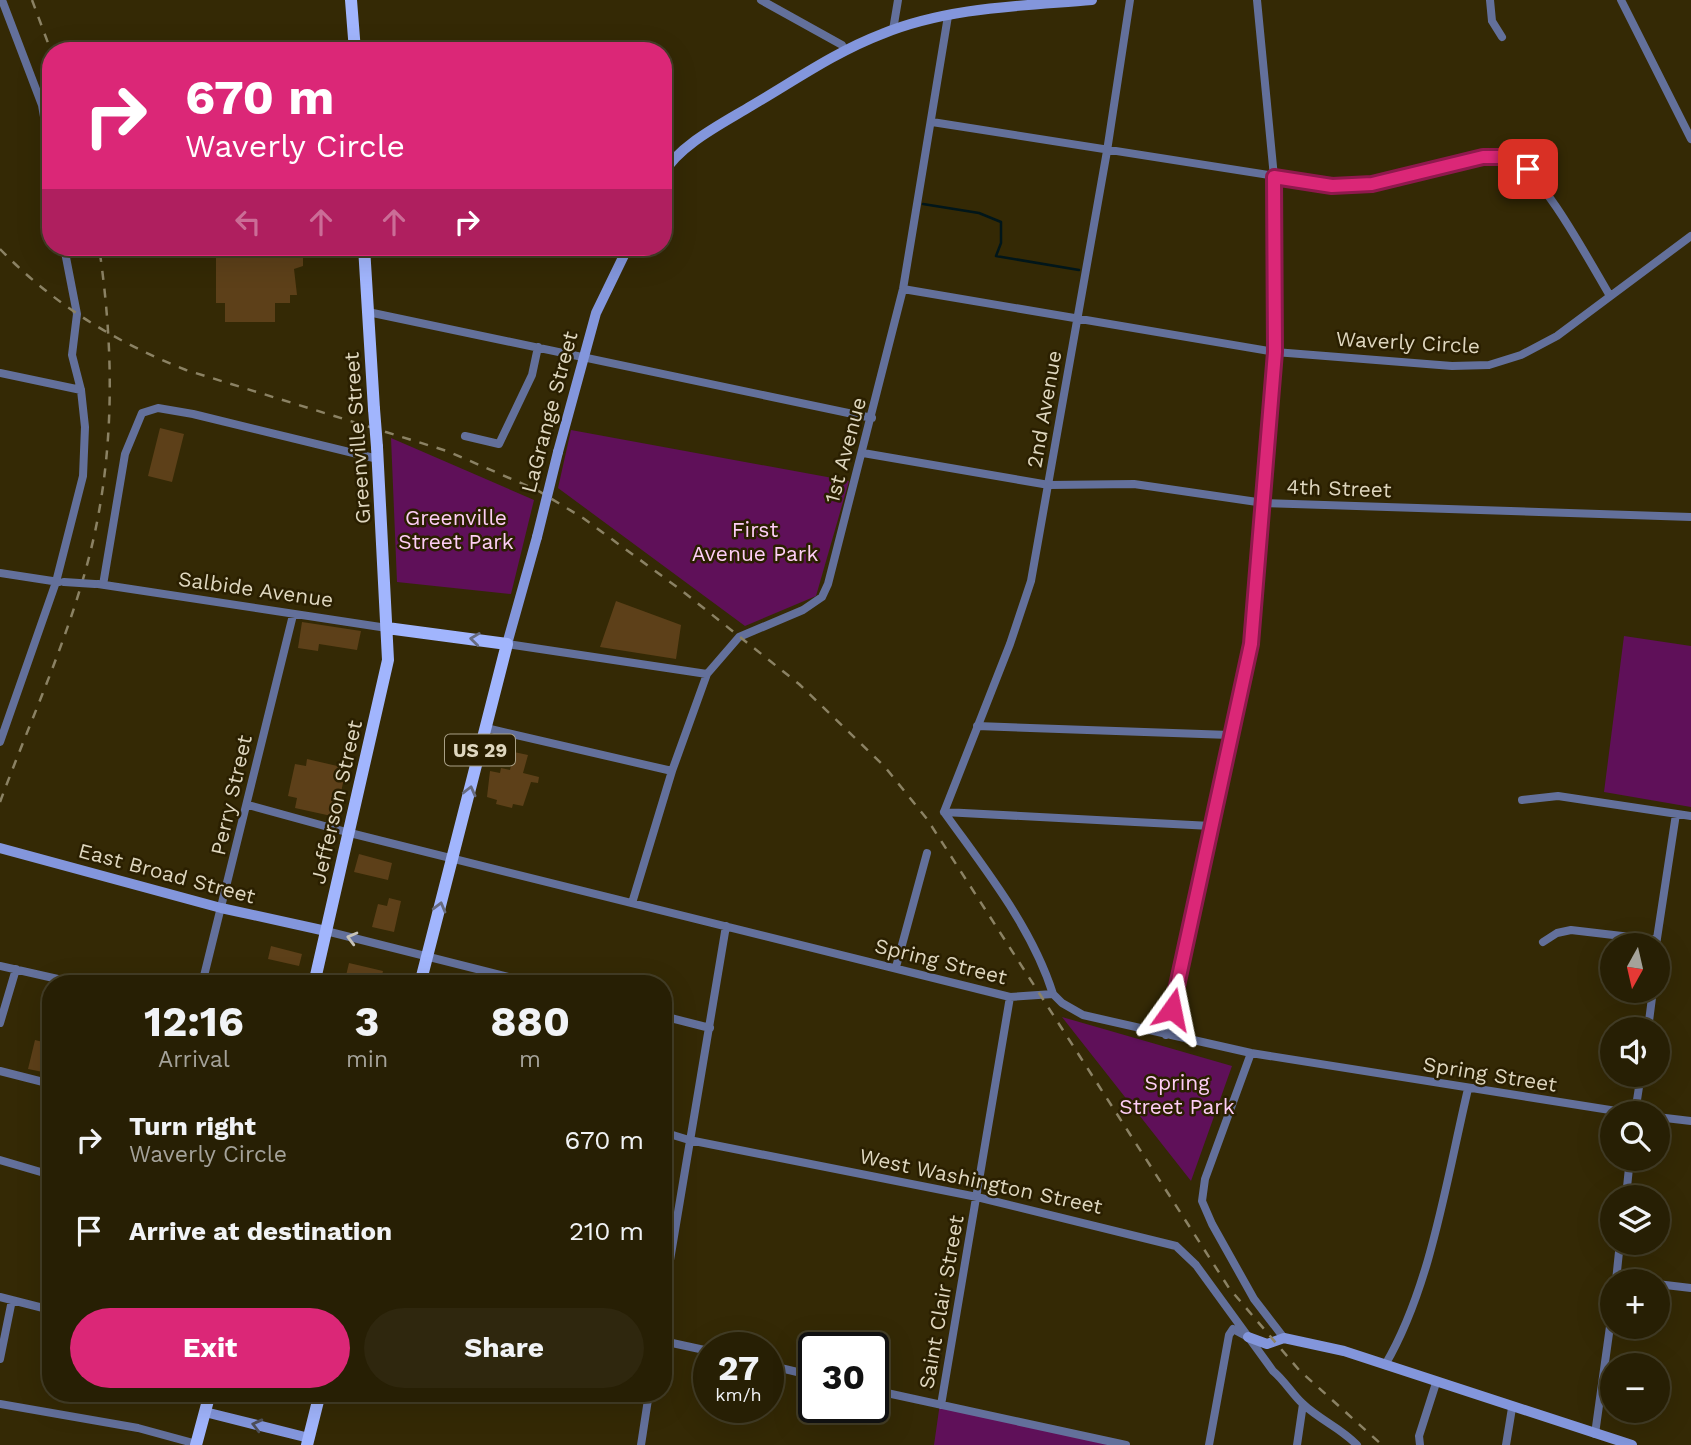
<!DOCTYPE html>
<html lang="en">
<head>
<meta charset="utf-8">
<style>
	body { margin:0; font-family:"Work Sans",sans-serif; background:#2f270e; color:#f1f3f6; height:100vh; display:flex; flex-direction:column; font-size:26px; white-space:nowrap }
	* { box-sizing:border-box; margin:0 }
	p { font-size:23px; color:#a4a29a }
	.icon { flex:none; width:38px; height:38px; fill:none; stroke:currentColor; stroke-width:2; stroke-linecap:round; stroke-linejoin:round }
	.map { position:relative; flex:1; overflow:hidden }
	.side { position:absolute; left:42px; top:975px; width:630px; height:427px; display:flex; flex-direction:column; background:#271f04; border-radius:28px; box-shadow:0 7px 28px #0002,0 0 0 2px #433d26 }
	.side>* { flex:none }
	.hud { position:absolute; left:42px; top:42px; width:630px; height:214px; border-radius:28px; box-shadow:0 7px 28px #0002,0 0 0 2px #433d26; background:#db2777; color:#fff; overflow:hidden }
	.needle { width:46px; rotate:188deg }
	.controls { position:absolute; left:1600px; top:933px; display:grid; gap:14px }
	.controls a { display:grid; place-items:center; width:70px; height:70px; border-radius:50%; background:#271f04; box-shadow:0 7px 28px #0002,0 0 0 2px #433d26; font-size:35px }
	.speed { position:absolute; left:693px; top:1332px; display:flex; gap:14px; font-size:35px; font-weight:700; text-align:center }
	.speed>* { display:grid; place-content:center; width:91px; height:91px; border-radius:50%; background:#271f04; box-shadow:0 7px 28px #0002,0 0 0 2px #433d26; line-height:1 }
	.speed small { font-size:18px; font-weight:400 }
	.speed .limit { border:4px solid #111; border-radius:10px; background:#fff; color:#111 }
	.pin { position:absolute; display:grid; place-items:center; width:60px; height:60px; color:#fff; margin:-30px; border-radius:14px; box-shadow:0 4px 10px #0006 }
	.me { position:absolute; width:77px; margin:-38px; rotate:12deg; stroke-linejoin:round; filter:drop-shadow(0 0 5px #0008) }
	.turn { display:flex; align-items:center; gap:24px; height:147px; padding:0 28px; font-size:32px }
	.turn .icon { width:91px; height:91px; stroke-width:2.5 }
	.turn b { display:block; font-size:49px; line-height:60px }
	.lanes { display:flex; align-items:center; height:66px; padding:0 28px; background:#0003; justify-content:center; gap:35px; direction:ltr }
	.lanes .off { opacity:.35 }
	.eta { display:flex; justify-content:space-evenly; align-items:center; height:119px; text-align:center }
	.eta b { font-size:42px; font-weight:700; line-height:49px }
	.action { display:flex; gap:14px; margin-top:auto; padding:14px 28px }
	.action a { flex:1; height:80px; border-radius:42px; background:#db2777; color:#fff; font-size:28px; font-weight:700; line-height:80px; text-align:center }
	.action a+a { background:#2f270e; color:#f1f3f6 }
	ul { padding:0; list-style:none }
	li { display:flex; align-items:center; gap:21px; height:91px; padding:0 28px }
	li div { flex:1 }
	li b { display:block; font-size:26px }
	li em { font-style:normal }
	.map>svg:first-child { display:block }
	.green { fill:#5f1059 }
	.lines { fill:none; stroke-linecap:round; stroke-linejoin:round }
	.stream { stroke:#01161a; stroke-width:2.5 }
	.building { fill:#5d4019 }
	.street { stroke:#63709b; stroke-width:8 }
	.secondary { stroke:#8396dc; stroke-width:10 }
	.primary { stroke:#a1b5fd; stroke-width:12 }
	.rail { stroke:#8b8264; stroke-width:2.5; stroke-dasharray:9 9; stroke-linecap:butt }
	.street-bridge { stroke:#63709b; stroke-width:8 }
	.secondary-bridge { stroke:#8396dc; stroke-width:10 }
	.primary-bridge { stroke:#a1b5fd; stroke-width:12 }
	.oneway { stroke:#666a7e }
	.oneway2 { stroke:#c6c2b8 }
	.oneway3 { stroke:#4e4f58 }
	.route-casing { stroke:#8e194d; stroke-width:18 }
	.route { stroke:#db2777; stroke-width:12 }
	.labels { text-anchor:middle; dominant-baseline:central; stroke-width:5; stroke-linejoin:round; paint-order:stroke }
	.shield { fill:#2a1f00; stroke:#a9a086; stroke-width:2 }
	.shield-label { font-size:19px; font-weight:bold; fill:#dfd7bf }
	.street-label { font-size:21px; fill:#dfd7bf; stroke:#2a1f00 }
	.park-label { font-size:21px; fill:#fecef6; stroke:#2a1f00 }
</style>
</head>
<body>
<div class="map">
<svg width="1691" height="1445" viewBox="0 0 1691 1445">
	<rect width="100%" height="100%" fill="#342905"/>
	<path class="green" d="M571,430l278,51 -33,115 -71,30 -187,-138z
		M391,438l143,62 -23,94 -114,-12z
		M1624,636l67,10v161l-87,-15z
		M1062,1017l170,49 -41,115z
		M940,1403l172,42h-178z"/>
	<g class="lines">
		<path class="stream" d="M923,204l56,9 22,9v21l-5,13 83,14"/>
	</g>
	<path class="building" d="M216,247l87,1v18l-9,3 3,26h-7v8h-15v19h-50v-19h-9z
		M160,428l24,6 -12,48 -24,-6z
		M616,601l65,24 -5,34 -76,-12z
		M302,622l59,9 -4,19 -38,-6 -1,7 -20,-3z
		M514,752l14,3 -5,18 16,4 -1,6 -7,-1 -8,24 -10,-2 -1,4 -16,-4 1,-4 -10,-3 3,-26 10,2 1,-5 9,2z
		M307,759l39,9 -10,49 -41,-9 2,-10 -9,-2 7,-32 11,2z
		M359,854l33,9 -4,17 -34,-8z
		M389,898l12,3 -7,31 -22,-5 6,-23 9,2z
		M271,946l31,8 -3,12 -31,-7z
		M349,963l34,8 -3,13h-36z
		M35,1040l8,2 -1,6 9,2 -3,23 -20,-4z"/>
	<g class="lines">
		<path class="street" d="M2,0l40,105 9,53
			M761,0l81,45 3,5
			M1490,0l2,21 10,16
			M1621,0l70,139
			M893,30l5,-30
			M932,122l400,63c14,0 29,0 43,-2 29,-5 113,-34 136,-25 30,12 81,108 99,138
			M903,289l372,63 177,14 37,-1 32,-10 36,-19 134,-100
			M368,312l504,106
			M0,373l81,17
			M465,436l34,8 33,-69 6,-28
			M863,453l186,32 85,-1 130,19 427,14
			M0,573l59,9
			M98,584l289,44
			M103,585l22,-131 17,-41 16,-5 35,6 185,45
			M507,644l200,30
			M977,726l253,9
			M486,728l186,43
			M0,742l56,-160 27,-106 2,-49 -4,-37 -9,-35 5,-41 -13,-67
			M1522,800l36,-4 133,20
			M248,805l102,28 660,164 43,-3 9,9 21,12 168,38 378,60
			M944,812l66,-168 21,-63 76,-430 23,-151
			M944,812l267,14
			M944,812c40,56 88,115 109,182
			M632,903l40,-132 35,-97 32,-37 64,-27 19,-13 6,-13 75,-295 45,-273
			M326,931l210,53
			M1543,942l14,-9 14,-3 85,10
			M1656,945l20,-131
			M0,966l80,18
			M896,967l31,-114
			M202,984l91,-369
			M663,1016l47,12
			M0,1023l16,-54
			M1648,1029l5,-39
			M1166,1035l85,-391 13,-141 11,-151 -1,-175 -17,-177
			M1251,1053l-46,126 -3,22 10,23 42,75 30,39
			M0,1071l51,13
			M1635,1113l6,-39
			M1657,1117l34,4
			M663,1132l26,8 288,57 199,49 20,19 77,106c12,10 19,23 30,33 17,16 38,24 54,41
			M0,1160l51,15
			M1626,1197l4,-39
			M1616,1278l20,3
			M1616,1281l4,-39
			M1657,1284l34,4
			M0,1297l51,13
			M663,1302l63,-376
			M663,1341l46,10
			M0,1359l12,-59
			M768,1365l46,11
			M1385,1365c46,-78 62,-188 83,-276
			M873,1390l253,55
			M0,1404l138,24 59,16
			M941,1405l69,-408
			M1595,1434l17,-122
			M641,1445l8,-52
			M1209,1445l20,-110 4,-6 13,7
			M1297,1445l6,-41
			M1420,1445l-1,-9 17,-53
			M1506,1445l6,-37"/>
		<path class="secondary" d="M663,174c16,-29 60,-51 88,-68 43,-25 84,-54 131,-72 66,-27 140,-28 210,-34
			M558,452l38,-139 32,-66
			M507,644l30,-107
			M0,848l221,60 105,23
			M1248,1337l19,7 17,-6 60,13 288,94
			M205,1412l104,26"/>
		<path class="primary" d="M351,0l4,51
			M364,247l10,162
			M387,628l120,16 -87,340
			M314,984l74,-324 -11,-213
			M196,1445l14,-52
			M307,1445l13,-52"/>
		<path class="rail" d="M32,0l19,51
			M0,249c53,55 115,93 186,121l261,81 90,39 46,28 98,72 118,94 86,83 42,52 302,469 70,82 83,75
			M0,802c33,-89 75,-177 95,-270 20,-94 18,-191 4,-285"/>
		<path class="street-bridge" d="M64,582l31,2"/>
		<path class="secondary-bridge" d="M537,537l21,-85"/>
		<path class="primary-bridge" d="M374,409l3,38"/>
	</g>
	<defs><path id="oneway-chevron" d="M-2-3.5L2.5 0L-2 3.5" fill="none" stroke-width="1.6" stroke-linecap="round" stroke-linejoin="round" transform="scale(1.75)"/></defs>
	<g class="oneway">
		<use href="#oneway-chevron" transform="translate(475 639) rotate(-173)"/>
		<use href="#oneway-chevron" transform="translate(470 791) rotate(-76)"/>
		<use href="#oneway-chevron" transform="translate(440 907) rotate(-75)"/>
	</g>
	<use class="oneway2" href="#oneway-chevron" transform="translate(352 938) rotate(-165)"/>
	<use class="oneway3" href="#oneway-chevron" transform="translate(257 1425) rotate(-166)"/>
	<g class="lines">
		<g class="route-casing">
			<path id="route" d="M1172,1009l79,-365 24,-292 -1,-175 58,9 40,-2 111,-27h26l19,12"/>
		</g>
		<use href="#route" class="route"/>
	</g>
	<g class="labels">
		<rect class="shield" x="445" y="734.5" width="70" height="31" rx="5"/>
		<g class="shield-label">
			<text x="480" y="750">US 29</text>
		</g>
		<g class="street-label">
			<text transform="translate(1408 342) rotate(3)">Waverly Circle</text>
			<text transform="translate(1044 409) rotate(-80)">2nd Avenue</text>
			<text transform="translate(549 412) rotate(-75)">LaGrange Street</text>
			<text transform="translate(357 438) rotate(-94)">Greenville Street</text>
			<text transform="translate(845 450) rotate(-75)">1st Avenue</text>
			<text transform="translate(1339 488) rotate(2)">4th Street</text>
			<text transform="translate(256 589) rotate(8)">Salbide Avenue</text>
			<text transform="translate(231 795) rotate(-77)">Perry Street</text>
			<text transform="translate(336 802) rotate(-77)">Jefferson Street</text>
			<text transform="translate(167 873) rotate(15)">East Broad Street</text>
			<text transform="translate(941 961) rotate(14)">Spring Street</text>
			<text transform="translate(1490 1074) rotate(9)">Spring Street</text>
			<text transform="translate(981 1181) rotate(12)">West Washington Street</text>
			<text transform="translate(941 1302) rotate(-80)">Saint Clair Street</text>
		</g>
		<g class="park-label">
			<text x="456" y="517">Greenville<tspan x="456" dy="24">Street Park</tspan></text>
			<text x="755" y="529">First<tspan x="755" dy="24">Avenue Park</tspan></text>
			<text x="1177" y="1082">Spring<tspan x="1177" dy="24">Street Park</tspan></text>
		</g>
	</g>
</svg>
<div class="controls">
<a><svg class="needle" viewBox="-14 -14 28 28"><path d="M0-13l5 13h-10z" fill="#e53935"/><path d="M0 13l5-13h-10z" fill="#a4a29a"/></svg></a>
<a><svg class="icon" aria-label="sound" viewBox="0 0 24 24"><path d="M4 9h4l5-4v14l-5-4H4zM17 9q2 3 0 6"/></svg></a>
<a><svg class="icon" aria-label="search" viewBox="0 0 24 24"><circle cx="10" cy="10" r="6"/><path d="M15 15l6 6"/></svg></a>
<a><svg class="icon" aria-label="layers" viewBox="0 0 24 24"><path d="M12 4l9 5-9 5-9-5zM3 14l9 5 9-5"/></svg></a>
<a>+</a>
<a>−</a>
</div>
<div class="speed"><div>27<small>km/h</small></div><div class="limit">30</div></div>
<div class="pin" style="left:1528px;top:169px;background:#d93025"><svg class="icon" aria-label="arrive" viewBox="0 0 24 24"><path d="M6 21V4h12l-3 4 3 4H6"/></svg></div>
<svg class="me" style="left:1172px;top:1009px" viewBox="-20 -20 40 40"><path d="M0-17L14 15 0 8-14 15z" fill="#db2777" stroke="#fff" stroke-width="4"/></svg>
<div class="hud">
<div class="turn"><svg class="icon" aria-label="right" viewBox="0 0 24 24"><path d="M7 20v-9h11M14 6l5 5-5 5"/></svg><div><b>670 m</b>Waverly Circle</div></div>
<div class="lanes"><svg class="icon off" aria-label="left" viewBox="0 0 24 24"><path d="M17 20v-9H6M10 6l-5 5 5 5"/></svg><svg class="icon off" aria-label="ahead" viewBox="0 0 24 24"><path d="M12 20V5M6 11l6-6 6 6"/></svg><svg class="icon off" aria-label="ahead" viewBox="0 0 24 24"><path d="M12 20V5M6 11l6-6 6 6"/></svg><svg class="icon" aria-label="right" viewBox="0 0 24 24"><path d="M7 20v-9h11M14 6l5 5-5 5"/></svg></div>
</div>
<section class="side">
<div class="eta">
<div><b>12:16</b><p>Arrival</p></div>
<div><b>3</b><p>min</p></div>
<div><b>880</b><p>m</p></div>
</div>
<ul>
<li><svg class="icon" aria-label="right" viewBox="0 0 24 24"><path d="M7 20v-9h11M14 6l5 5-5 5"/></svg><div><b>Turn right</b><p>Waverly Circle</p></div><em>670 m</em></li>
<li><svg class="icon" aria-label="arrive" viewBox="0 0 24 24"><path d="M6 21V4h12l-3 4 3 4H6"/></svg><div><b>Arrive at destination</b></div><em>210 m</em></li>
</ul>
<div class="action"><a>Exit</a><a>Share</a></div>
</section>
</div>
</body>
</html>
